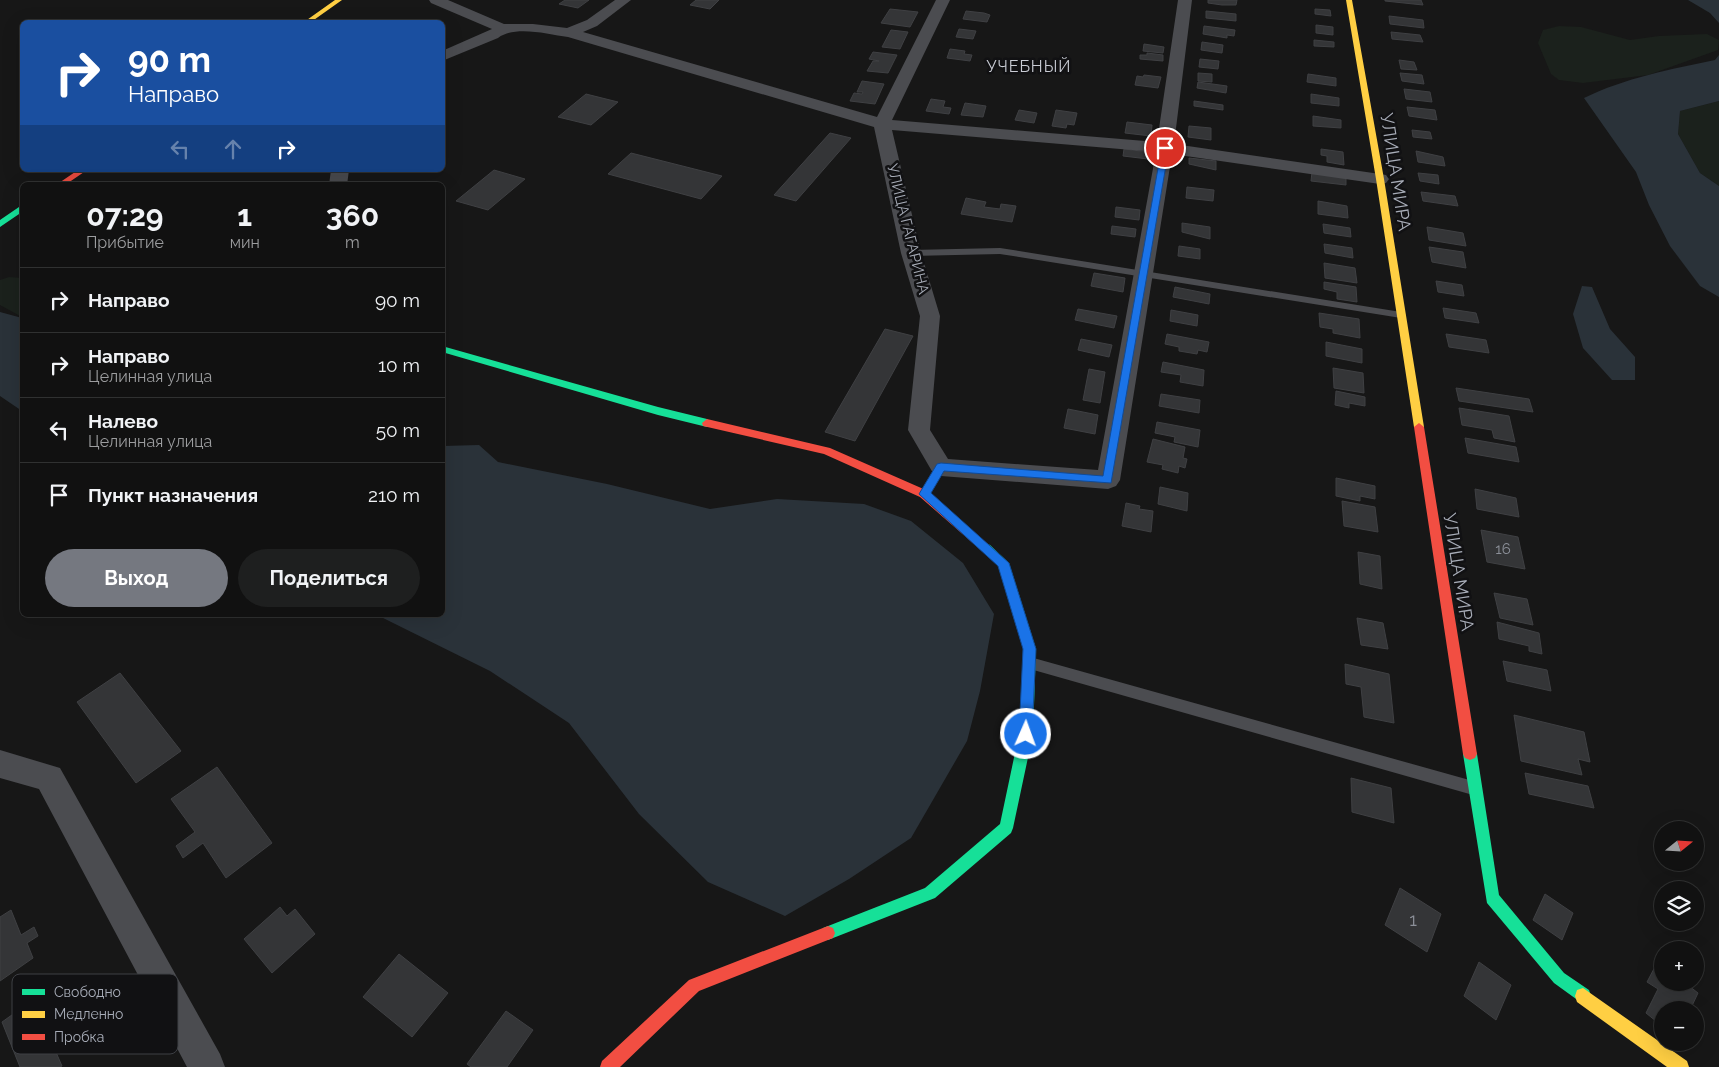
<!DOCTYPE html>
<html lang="ru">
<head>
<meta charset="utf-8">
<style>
	body { margin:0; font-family:Raleway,sans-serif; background:#1e1f1f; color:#f1f3f6; height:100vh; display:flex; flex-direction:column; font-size:19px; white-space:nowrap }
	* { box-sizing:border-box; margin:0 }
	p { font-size:16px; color:#9c9d9f }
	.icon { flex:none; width:28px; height:28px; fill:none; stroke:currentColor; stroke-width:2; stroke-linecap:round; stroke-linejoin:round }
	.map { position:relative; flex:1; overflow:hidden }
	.drawer { position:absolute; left:20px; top:182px; width:425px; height:435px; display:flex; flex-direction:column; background:#111; border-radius:8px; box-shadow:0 5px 20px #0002,0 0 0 1px #303131 }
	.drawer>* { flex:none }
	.banner { position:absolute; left:20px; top:20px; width:425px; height:152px; border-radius:8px; box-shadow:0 5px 20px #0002,0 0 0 1px #303131; background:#1a4fa0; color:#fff; overflow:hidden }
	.needle { width:32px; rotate:72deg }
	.buttons { position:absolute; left:1654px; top:821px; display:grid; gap:10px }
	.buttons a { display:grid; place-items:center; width:50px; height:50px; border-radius:50%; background:#111; box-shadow:0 5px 20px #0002,0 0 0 1px #303131; font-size:25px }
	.pin { position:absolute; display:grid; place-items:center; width:42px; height:42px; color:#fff; margin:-21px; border:2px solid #fff; border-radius:50%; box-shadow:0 1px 5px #0007 }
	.me { position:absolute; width:55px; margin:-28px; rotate:2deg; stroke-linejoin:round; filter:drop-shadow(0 0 4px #0008) }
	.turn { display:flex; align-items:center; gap:18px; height:105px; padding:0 25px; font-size:22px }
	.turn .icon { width:65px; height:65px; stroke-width:2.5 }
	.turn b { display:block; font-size:35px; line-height:42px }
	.lanes { display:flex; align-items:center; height:48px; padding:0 25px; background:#0003; justify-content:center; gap:25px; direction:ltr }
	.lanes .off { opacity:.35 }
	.eta { display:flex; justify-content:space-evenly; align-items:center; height:85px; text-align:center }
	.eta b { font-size:30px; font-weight:700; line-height:35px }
	.button { display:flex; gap:10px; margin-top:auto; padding:10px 25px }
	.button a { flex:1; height:58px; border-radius:30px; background:#757880; color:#fff; font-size:20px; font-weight:700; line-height:58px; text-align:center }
	.button a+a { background:#1e1f1f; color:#f1f3f6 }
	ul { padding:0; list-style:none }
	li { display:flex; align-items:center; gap:15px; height:65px; padding:0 25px; border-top:1px solid #303131 }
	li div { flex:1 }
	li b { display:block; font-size:19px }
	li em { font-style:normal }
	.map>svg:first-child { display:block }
	.green { fill:#1b211c }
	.water { fill:#2a3239 }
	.building { fill:#343537; stroke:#3f4043 }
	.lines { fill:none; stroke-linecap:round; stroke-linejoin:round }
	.lane { fill:#4b4c50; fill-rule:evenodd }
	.street { fill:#4b4c50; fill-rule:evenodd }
	.fast { fill:#16e098; fill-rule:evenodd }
	.slow { fill:#ffcf43; fill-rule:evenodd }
	.jam { fill:#f24e42; fill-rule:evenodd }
	.route { fill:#1a73e8; stroke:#114b97 }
	.labels { text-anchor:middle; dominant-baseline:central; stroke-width:5; stroke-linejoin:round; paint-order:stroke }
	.far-street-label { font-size:15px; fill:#a8adb8; stroke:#111113 }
	.number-label { font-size:15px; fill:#8b8f98 }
	.far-quarter-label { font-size:16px; letter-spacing:1px; fill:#c9ccd4; stroke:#111113 }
	.street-label { font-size:18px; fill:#a8adb8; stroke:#111113 }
	.near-number-label { font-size:18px; fill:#8b8f98 }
	.key { fill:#111113; stroke:#3e4045; stroke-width:1 }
	.key-label { font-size:14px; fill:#a8adb8 }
</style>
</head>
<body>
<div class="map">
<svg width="1719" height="1067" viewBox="0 0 1719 1067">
	<rect width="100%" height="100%" fill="#171717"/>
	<path class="green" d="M1559,26l22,1 49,13 29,-4 48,-2 12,6 -1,10 -70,25 -65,8 -24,-3 -8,-6 -13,-31 5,-13z
		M1719,101v85l-19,-13 -22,-39 2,-23z
		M9,277l13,1v39l-22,-12v-25z"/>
	<path class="water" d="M1688,0h31v23l-9,-10z
		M1719,55v46l-39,10 -2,23 22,39 19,13v111l-19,-11 -30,-40 -21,-41 -13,-33 -52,-74c41,-20 87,-29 131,-38z
		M1582,286l10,1 18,42 25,28v23h-23l-29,-32 -10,-34z
		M0,312l22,6v93l-22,-15z
		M479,445l19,17 109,22 103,25 67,-10 87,5 47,17 52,42 31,51 -14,77 -13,50 -56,97 -62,41 -64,37 -77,-34 -69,-68 -70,-91 -79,-52 -113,-56h65l1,-169z"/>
	<path class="building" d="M565,0h24l-11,8 -19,-4z
		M696,0h23l-9,9 -20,-4z
		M1208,0h29l-1,5h-14l-14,-2z
		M1385,0h36l2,5 -38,-4z
		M890,9l28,3 -8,15 -29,-4z
		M1315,9l15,1 1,6 -16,-2z
		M966,11l18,2 6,2 -3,7 -24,-3z
		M1206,11l30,3v7l-30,-3z
		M1389,16l34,4 1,8 -34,-4z
		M1316,25l17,2v8l-17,-2z
		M1204,26l31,4 -1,6 -7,-1v3l-24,-4z
		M959,29l17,2 -3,8 -17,-2z
		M891,30l17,2 -8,17 -18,-2z
		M1391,32l29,3 3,7 -31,-3z
		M1314,40l20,2v5l-20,-1z
		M1202,42l21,3 -1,8 -21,-3z
		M1144,44l20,3 -1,6 -20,-2z
		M950,49l15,2 -1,3 8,1 -2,6 -23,-3z
		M873,52l24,3 -9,18 -21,-2 6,-10h6l-10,-2z
		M1147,53l16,2v6l-23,-2v-4h7z
		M1200,59l19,2 -1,8 -19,-2z
		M1399,60l15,2 3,8 -16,-1z
		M1198,73l14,1v8l-14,-1z
		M1400,73l22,2 2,9 -22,-3z
		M1308,74l28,4v8l-29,-4z
		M1144,75l17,2 -3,11 -23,-3 2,-9 6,1z
		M862,81l22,3 -9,20 -25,-3 4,-8 8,1 1,-2h-6z
		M1198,82l29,4 -1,7 -29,-5z
		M1404,89l26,3 2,10 -26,-3z
		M586,94l32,8 -27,23 -33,-8z
		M1311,94l28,4v8l-28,-3z
		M931,99l14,2 -2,6 8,1 -2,6 -23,-3z
		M1194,101l29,4v5l-29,-4z
		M965,103l21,3 -3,11 -22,-2z
		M1407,107l28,3 2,10 -28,-4z
		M1019,110l18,3 -3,10 -19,-3z
		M1056,110l21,3 -3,12 -7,-1 -1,4 -14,-2z
		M1313,116l28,4v8l-28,-2z
		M1127,122l25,3 -1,11 -26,-3z
		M1189,126l22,2v12l-23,-3z
		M1412,130l18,2 2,7 -19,-2z
		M830,133l21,5 -55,63 -22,-6z
		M1124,149l25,3 -1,7 -25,-3z
		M1321,149l22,3 1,13 -17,-3v-6l-6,-1z
		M1416,151l27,6 2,9 -27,-4z
		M631,153l91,23 -21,23 -93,-25z
		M1189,158l27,3v9l-27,-6z
		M494,170l31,9 -37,31 -32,-9z
		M1312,172l34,6v7l-35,-4z
		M1418,173l20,2 1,9 -19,-3z
		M1187,187l27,3 -1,11 -27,-3z
		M1421,192l34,4 3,10 -35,-5z
		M966,198l20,4 -2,5 16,2 1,-5 15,2 -4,16 -51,-8z
		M1318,201l29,5 1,12 -30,-4z
		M1116,207l24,3 -1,10 -24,-3z
		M1182,223l28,4v12l-28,-7z
		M1323,224l27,4 1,9 -27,-4z
		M1112,226l24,3 -1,8 -24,-3z
		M1427,227l36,6 3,13 -37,-6z
		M1324,244l28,4 1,10 -28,-5z
		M1179,246l21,3v10l-22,-3z
		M1429,247l34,5 3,16 -34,-6z
		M1324,263l31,5 2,15 -32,-5z
		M1094,273l31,5 -2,14 -32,-6z
		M1436,281l26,4 2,11 -26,-4z
		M1324,282l32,5 1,15 -20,-3v-7l-13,-3z
		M1175,287l35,7 -1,10 -36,-7z
		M1443,308l33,5 3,10 -34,-5z
		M1078,309l39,7 -3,12 -39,-8z
		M1171,310l27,5 -1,11 -27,-5z
		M1319,313l40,6 1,19 -27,-5v-4l-13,-2z
		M885,329l28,7 -58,105 -30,-9z
		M1167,334l42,8 -2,10 -9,-2 -1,4 -18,-3v-4l-14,-3z
		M1446,334l40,6 3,13 -40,-6z
		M1081,339l31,6 -3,12 -31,-7z
		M1326,342l36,7v14l-36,-7z
		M1163,362l41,8 -1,16 -23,-4 1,-7 -20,-3z
		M1333,368l30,5 1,20 -30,-5z
		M1089,369l16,3 -5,31 -17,-3z
		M1456,388l73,11 4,13 -74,-11z
		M1336,391l29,6v9l-16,-3v5l-14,-3z
		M1161,394l39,6 -1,13 -40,-7z
		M1459,408l50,8 6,26 -21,-4 -2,-8 -30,-5z
		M1068,409l30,6 -3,19 -31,-6z
		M1157,422l43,8 -2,17 -24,-5 1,-5 -20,-4z
		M1465,438l51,9 3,15 -51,-9z
		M1153,439l32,8 -2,11 4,1 -2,9 -6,-2 -1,7 -16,-4 1,-4 -16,-3z
		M1336,478l39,8v13l-15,-3v5l-24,-5z
		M1160,487l28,6 -1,18 -29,-7z
		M1475,489l41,9 3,19 -42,-8z
		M1342,501l33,6 3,25 -34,-6z
		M1126,503l14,3 -1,3 14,2 -2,21 -29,-6z
		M1481,530l37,7 7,32 -38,-7z
		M1358,552l22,4 2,33 -22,-5z
		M1494,593l33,6 6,26 -33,-7z
		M1357,618l26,5 5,26 -27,-4z
		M1497,622l42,11 3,21 -13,-3v-5l-30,-7z
		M1503,661l44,9 4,21 -44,-10z
		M1345,664l44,10 5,49 -30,-6 -3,-30 -15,-3z
		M120,673l61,78 -45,32 -59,-81z
		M1514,715l70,17 6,30 -12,-3 4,16 -61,-14z
		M217,767l55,76 -46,35 -23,-35 -20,15 -7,-12 19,-14 -24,-33z
		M1525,773l63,13 6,22 -65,-14z
		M1351,778l40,10 3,35 -42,-11z
		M1400,888l41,26 -14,38 -42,-27z
		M1545,894l28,19 -11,27 -29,-20z
		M280,907l7,9 8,-7 20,25 -43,39 -28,-34z
		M11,910l10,25 13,-8 4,9 -11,7 6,15 -33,23v-64z
		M399,954l49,39 -36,44 -49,-40z
		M1479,962l32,23 -15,35 -32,-24z
		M1657,963l5,4v15h22l14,11 -8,17h-28v16l-16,-13 12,-24 -11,-7z
		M33,1000l29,66 -2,1h-40l-18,-45z
		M506,1011l27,19 -26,37h-36l-4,-3z"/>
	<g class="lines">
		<path class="lane" d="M1000,248l401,64 5,3 -5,3 -401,-64 -89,2 -5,-3 5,-3z
			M1030,657l443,124 5,2 3,5 -3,5 -5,2 -443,-126 -5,-2 -2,-4 2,-4z"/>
		<path class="street" d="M429,0h19l56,24h29l34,4 20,-8 28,-20h16l-34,26 -14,6 294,85 59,-117h14l-58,120 265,22 21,-142h14l-18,144 206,30 6,1 3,4 -3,4 -6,1 -208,-30 -52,326 -4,6 -8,3 -167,-13 -8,-3 -25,-43 12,-114 -19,-63 -27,-126 -306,-90c-21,-3 -53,-12 -70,1l-56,23v-10l50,-22 -61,-26zM892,130l264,22 -58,318 -150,-11 -18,-29 10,-114 -19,-63z
			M331,170h18l-2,15h-18z
			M0,750l60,18 160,286 5,13h-38l-148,-278 -39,-11z"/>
		<path class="fast" d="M19,207h3v5l-22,15v-7z
			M442,346l216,61 49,12 5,4 -5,4 -49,-12 -216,-63z
			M986,543l4,2 19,18 27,86 -3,85 -20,94 -2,5 -76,65 -107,42 -5,-2 -2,-5 2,-5 102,-40 75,-64 19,-90 5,-85 -26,-84 -18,-17 2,-3z
			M1470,748l5,2 2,4 22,141 65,78 25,17 2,6 -2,6 -6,2 -29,-21 -67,-80 -24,-149 2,-4z"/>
		<path class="slow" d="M335,0h7l-31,22h-7z
			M1346,0h6l32,179 40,248 -5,4 -5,-4 -38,-248z
			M1583,988l104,73 2,6h-22l-90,-65 -2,-6 2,-6z"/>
		<path class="jam" d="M78,170h9l-22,15h-9z
			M707,419l123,29 98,43 64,57 -2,3h-8l-62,-54 -96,-43 -121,-28 -1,-3z
			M1419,423l5,4 53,327 -2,4 -5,2 -5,-2 -2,-4 -49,-327z
			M828,926l5,2 2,5 -2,5 -134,53 -79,76h-20l2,-6 87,-81z"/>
	</g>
	<path class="route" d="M1162,146l7,2 -58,335 -167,-12 -13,22 78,70 27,86 -4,85 -2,4 -4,2 -5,-2 -2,-4 4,-85 -25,-83 -79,-72 18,-30 4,-1 162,13z"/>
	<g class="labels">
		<g class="far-street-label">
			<text transform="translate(908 229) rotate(76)">УЛИЦА ГАГАРИНА</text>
		</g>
		<g class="number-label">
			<text x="1503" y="549">16</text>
		</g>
		<g class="far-quarter-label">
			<text x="1029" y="66">УЧЕБНЫЙ</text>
		</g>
		<g class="street-label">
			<text transform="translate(1396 172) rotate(81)">УЛИЦА МИРА</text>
			<text transform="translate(1459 572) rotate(81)">УЛИЦА МИРА</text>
		</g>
		<g class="near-number-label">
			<text x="1413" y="919">1</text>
		</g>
	</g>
	<rect x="12" y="974" width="166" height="80" rx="8" class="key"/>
	<rect x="22" y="989" width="23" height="6" fill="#16e098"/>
	<rect x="22" y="1011" width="23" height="7" fill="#ffcf43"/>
	<rect x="22" y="1034" width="23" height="6" fill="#f24e42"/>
	<g class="key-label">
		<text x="54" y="997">Свободно</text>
		<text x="54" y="1019">Медленно</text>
		<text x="54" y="1042">Пробка</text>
	</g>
</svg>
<div class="buttons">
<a><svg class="needle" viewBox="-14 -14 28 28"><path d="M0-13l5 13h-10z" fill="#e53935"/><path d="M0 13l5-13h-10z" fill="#9c9d9f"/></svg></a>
<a><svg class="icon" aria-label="layers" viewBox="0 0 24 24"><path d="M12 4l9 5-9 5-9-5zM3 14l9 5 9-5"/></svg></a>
<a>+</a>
<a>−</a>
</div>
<div class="pin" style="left:1165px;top:148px;background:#d93025"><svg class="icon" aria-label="arrive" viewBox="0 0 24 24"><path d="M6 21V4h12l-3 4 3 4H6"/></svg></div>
<svg class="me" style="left:1026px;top:734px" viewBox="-20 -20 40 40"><circle r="17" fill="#1a73e8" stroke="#fff" stroke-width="3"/><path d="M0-11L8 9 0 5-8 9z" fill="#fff"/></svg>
<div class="banner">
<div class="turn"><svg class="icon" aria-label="right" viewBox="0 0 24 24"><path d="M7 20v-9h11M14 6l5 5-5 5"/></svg><div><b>90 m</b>Направо</div></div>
<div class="lanes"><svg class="icon off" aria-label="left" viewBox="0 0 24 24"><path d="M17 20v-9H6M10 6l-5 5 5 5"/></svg><svg class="icon off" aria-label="ahead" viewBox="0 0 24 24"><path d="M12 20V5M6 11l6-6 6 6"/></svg><svg class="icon" aria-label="right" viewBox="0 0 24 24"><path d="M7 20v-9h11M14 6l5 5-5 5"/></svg></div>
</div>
<section class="drawer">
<div class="eta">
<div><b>07:29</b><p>Прибытие</p></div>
<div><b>1</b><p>мин</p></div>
<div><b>360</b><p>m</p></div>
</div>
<ul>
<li><svg class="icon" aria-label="right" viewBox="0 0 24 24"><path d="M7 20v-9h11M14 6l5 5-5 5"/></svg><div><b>Направо</b></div><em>90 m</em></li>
<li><svg class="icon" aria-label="right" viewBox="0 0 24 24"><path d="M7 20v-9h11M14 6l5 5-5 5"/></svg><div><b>Направо</b><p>Целинная улица</p></div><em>10 m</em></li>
<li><svg class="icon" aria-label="left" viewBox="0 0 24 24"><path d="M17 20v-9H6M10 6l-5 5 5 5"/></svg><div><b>Налево</b><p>Целинная улица</p></div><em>50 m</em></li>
<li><svg class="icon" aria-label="arrive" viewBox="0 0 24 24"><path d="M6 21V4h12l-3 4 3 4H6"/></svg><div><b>Пункт назначения</b></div><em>210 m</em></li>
</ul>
<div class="button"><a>Выход</a><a>Поделиться</a></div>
</section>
</div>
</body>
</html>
